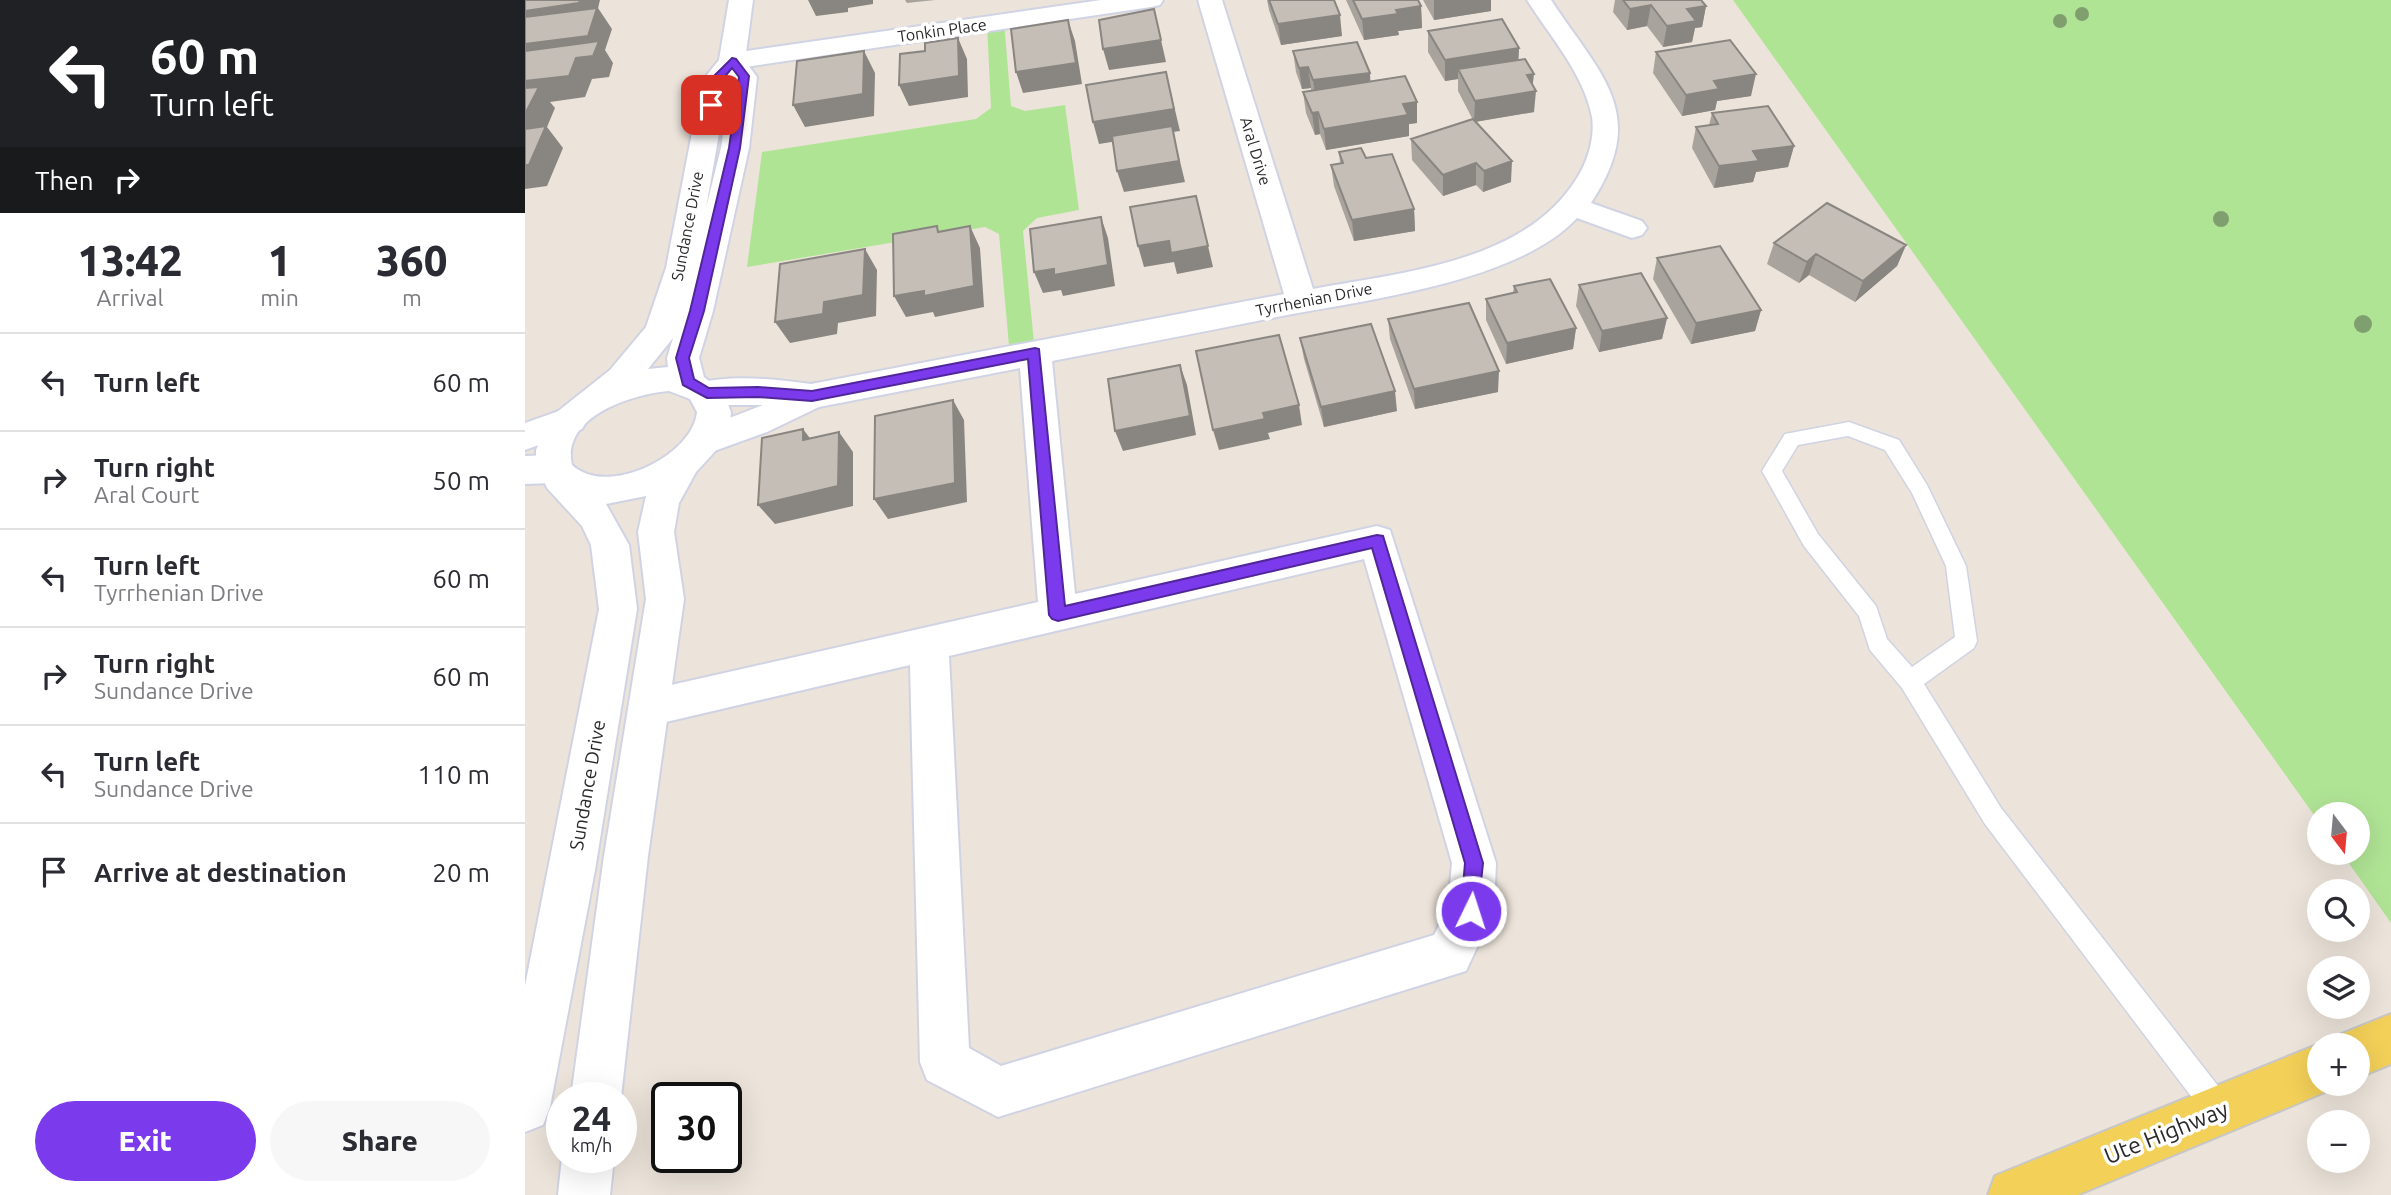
<!DOCTYPE html>
<html lang="en">
<head>
<meta charset="utf-8">
<style>
	body { margin:0; font-family:Ubuntu,sans-serif; background:#f7f7f7; color:#2b2b33; height:100vh; display:flex; flex-direction:column; font-size:26px; white-space:nowrap }
	* { box-sizing:border-box; margin:0 }
	p { font-size:23px; color:#7c7c81 }
	.icon { flex:none; width:38px; height:38px; fill:none; stroke:currentColor; stroke-width:2; stroke-linecap:round; stroke-linejoin:round }
	.map { position:relative; flex:1; overflow:hidden }
	.side { display:flex; flex-direction:column; background:#fff; width:525px }
	.side>* { flex:none }
	.hud { background:#202124; color:#fff; overflow:hidden }
	.needle { width:46px; rotate:164deg }
	.controls { position:absolute; left:1782px; top:802px; display:grid; gap:14px }
	.controls a { display:grid; place-items:center; width:63px; height:63px; border-radius:50%; background:#fff; box-shadow:0 7px 28px #0002; font-size:35px }
	.speed { position:absolute; left:21px; top:1082px; display:flex; gap:14px; font-size:35px; font-weight:700; text-align:center }
	.speed>* { display:grid; place-content:center; width:91px; height:91px; border-radius:50%; background:#fff; box-shadow:0 7px 28px #0002; line-height:1 }
	.speed small { font-size:18px; font-weight:400 }
	.speed .limit { border:4px solid #111; border-radius:10px; background:#fff; color:#111 }
	.pin { position:absolute; display:grid; place-items:center; width:60px; height:60px; color:#fff; margin:-30px; border-radius:14px; box-shadow:0 4px 10px #0006 }
	.me { position:absolute; width:77px; margin:-38px; rotate:4deg; stroke-linejoin:round; filter:drop-shadow(0 0 5px #0008) }
	.turn { display:flex; align-items:center; gap:24px; height:147px; padding:0 35px; font-size:32px }
	.turn .icon { width:91px; height:91px; stroke-width:2.5 }
	.turn b { display:block; font-size:49px; line-height:60px }
	.then { display:flex; align-items:center; height:66px; padding:0 35px; background:#0003; gap:14px; font-size:26px }
	.eta { display:flex; justify-content:space-evenly; align-items:center; height:119px; text-align:center }
	.eta b { font-size:42px; font-weight:800; line-height:49px }
	.cta { display:flex; gap:14px; margin-top:auto; padding:14px 35px }
	.cta a { flex:1; height:80px; border-radius:42px; background:#7c3aed; color:#fff; font-size:28px; font-weight:800; line-height:80px; text-align:center }
	.cta a+a { background:#f7f7f7; color:#2b2b33 }
	ul { padding:0; list-style:none }
	li { display:flex; align-items:center; gap:21px; height:98px; padding:0 35px; border-top:2px solid #e1e1e2 }
	li div { flex:1 }
	li b { display:block; font-size:26px }
	li em { font-style:normal }
	main { display:flex; flex:1; min-height:0 }
	.map>svg:first-child { display:block }
	.green { fill:#b0e495 }
	.lines { fill:none; stroke-linecap:round; stroke-linejoin:round }
	.service-casing { stroke:#d0d3e3; stroke-width:3 }
	.minor-casing { stroke:#d0d3e3; stroke-width:4 }
	.tertiary-casing { stroke:#d0d3e3; stroke-width:4 }
	.primary-casing { stroke:#c7c7c7; stroke-width:4 }
	.service { fill:#fff; fill-rule:evenodd }
	.minor { fill:#fff; fill-rule:evenodd }
	.tertiary { fill:#fff; fill-rule:evenodd }
	.primary { fill:#f3d058; fill-rule:evenodd }
	.tree { fill:#809f6f }
	.wall { fill:#a9a39d }
	.shaded-wall { fill:#898580 }
	.building { fill:#c4beb7; stroke:#898580; stroke-width:2 }
	.route { fill:#7c3aed; stroke:#51269a; stroke-width:2 }
	.labels { text-anchor:middle; dominant-baseline:central; stroke-width:7; stroke-linejoin:round; paint-order:stroke }
	.far-street-label { font-size:16px; fill:#292929; stroke:#fff }
	.street-label { font-size:19px; fill:#292929; stroke:#fff }
	.near-street-label { font-size:23px; fill:#292929; stroke:#fff }
</style>
</head>
<body>
<main>
<section class="side">
<div class="hud">
<div class="turn"><svg class="icon" aria-label="left" viewBox="0 0 24 24"><path d="M17 20v-9H6M10 6l-5 5 5 5"/></svg><div><b>60 m</b>Turn left</div></div>
<div class="then">Then<svg class="icon" aria-label="right" viewBox="0 0 24 24"><path d="M7 20v-9h11M14 6l5 5-5 5"/></svg></div>
</div>
<div class="eta">
<div><b>13:42</b><p>Arrival</p></div>
<div><b>1</b><p>min</p></div>
<div><b>360</b><p>m</p></div>
</div>
<ul>
<li><svg class="icon" aria-label="left" viewBox="0 0 24 24"><path d="M17 20v-9H6M10 6l-5 5 5 5"/></svg><div><b>Turn left</b></div><em>60 m</em></li>
<li><svg class="icon" aria-label="right" viewBox="0 0 24 24"><path d="M7 20v-9h11M14 6l5 5-5 5"/></svg><div><b>Turn right</b><p>Aral Court</p></div><em>50 m</em></li>
<li><svg class="icon" aria-label="left" viewBox="0 0 24 24"><path d="M17 20v-9H6M10 6l-5 5 5 5"/></svg><div><b>Turn left</b><p>Tyrrhenian Drive</p></div><em>60 m</em></li>
<li><svg class="icon" aria-label="right" viewBox="0 0 24 24"><path d="M7 20v-9h11M14 6l5 5-5 5"/></svg><div><b>Turn right</b><p>Sundance Drive</p></div><em>60 m</em></li>
<li><svg class="icon" aria-label="left" viewBox="0 0 24 24"><path d="M17 20v-9H6M10 6l-5 5 5 5"/></svg><div><b>Turn left</b><p>Sundance Drive</p></div><em>110 m</em></li>
<li><svg class="icon" aria-label="arrive" viewBox="0 0 24 24"><path d="M6 21V4h12l-3 4 3 4H6"/></svg><div><b>Arrive at destination</b></div><em>20 m</em></li>
</ul>
<div class="cta"><a>Exit</a><a>Share</a></div>
</section>
<div class="map">
<svg width="1866" height="1195" viewBox="0 0 1866 1195">
	<rect width="100%" height="100%" fill="#ece4da"/>
	<path class="green" d="M1208,0h658v923l-50,-71h16v-38h-38v8z
		M479,21l7,85 14,5 40,-6 14,105 -42,8 -14,13 12,122 -25,4 -11,-123 -14,-7 -238,40 15,-115 214,-33 15,-11 -4,-84z"/>
	<g class="lines">
		<g class="service-casing">
			<path id="service" d="M1324,422l50,18 28,45 39,81 11,75 -3,7 -50,36 77,124 228,292 4,10 -4,10 -10,4 -10,-4 -224,-296 -83,-136 -32,-38 -11,-34 -55,-70 -39,-70 -3,-5 23,-37zM1323,436l37,14 27,43 34,73 9,71 -43,30 -25,-28 -11,-33 -58,-72 -36,-63 16,-26z"/>
		</g>
		<g class="minor-casing">
			<path id="minor" d="M576,0h62l-3,5 -9,2 -419,62 -9,-3 -4,-5 4,-5 9,-3z
				M673,0h24l91,289c89,-17 212,-26 264,-111 11,-17 18,-41 15,-61 -8,-43 -43,-82 -65,-117h24c50,76 99,113 40,203l51,18 5,7 -5,7 -10,3 -55,-20c-60,65 -215,82 -300,99 -75,15 -150,30 -225,44l23,233 302,-68 13,4 106,333 -2,48 -28,60 -468,146 -71,-37 -7,-18 -10,-397 -261,61 -15,-5 -6,-13 6,-13 15,-5 389,-88 -18,-234 -201,39 -52,25 -50,18 -12,4 -12,-4 -5,-9 5,-9 70,-27h-56l-12,-3 -5,-9 5,-9c35,-10 80,-5 116,0l473,-90zM839,559l88,304 -4,44 -14,28 -433,131 -32,-18 -20,-392z
				M45,407l12,4 5,9 -5,9 -57,21v-27z
				M29,455l13,4 5,10 -5,10 -13,4 -29,1v-28z"/>
		</g>
		<g class="tertiary-casing">
			<path id="tertiary" d="M204,0h24l-8,61 12,16 -8,71 -36,163 -14,47 5,19 19,15 8,20 -1,12 -10,22 -24,26 -17,31 -5,29 10,67 -36,257 -27,241h-50l33,-241 42,-257 -8,-67 8,-36 -40,8 23,41 8,64 -42,261 -45,237 -7,18 -18,7v-146l74,-377 -8,-64 -9,-19 -35,-38 -11,-26v-12l10,-23 11,-15 53,-42 36,-43 20,-59 36,-187 17,-21zM206,79l-10,69 -15,60 22,-126zM148,338l-6,20 1,9 -20,2zM144,391l21,8 7,13c-4,44 -90,86 -125,53 -11,-49 61,-71 97,-74z
				M37,1157h52l-4,38h-52z"/>
		</g>
		<g class="primary-casing">
			<path id="primary" d="M1866,1014v50l-34,14v-33h-21l3,-10z
				M1794,1044v39h19l-1,4 -260,108h-89l7,-19z"/>
		</g>
		<use href="#service" class="service"/>
		<use href="#minor" class="minor"/>
		<use href="#tertiary" class="tertiary"/>
		<use href="#primary" class="primary"/>
	</g>
	<g class="tree">
		<circle cx="1557" cy="14" r="7"/>
		<circle cx="1535" cy="21" r="7"/>
		<circle cx="1696" cy="219" r="8"/>
		<circle cx="1838" cy="324" r="9"/>
	</g>
	<path class="wall" d="M380,0h30l-28,3z
		M742,0h67l8,36 -61,9 -12,-35z
		M821,0h72l3,6 1,22 -24,3 1,4 -35,5z
		M898,0h68v11l-57,9z
		M1090,0h86l5,6 -4,21 -7,1 -3,14 -29,5 -16,-21 -20,4 -14,-18z
		M903,31l91,17 -1,12 15,25 1,27 -59,10 36,60 -28,10 -7,-7 -33,11 -31,-36 -1,-21 62,-19 -15,-29v-12l-13,2 -17,-29z
		M768,51l78,30 46,21v21l-8,1v12l-83,14 -6,-16 -5,1 -9,-22 -3,-21 8,-2v-2l-9,1 -6,-17z
		M1131,52l95,44 -34,5 -2,9 -33,6 -29,-43z
		M1187,113l82,33 -6,21 -32,5 -3,10 -39,6 -22,-40 4,-21 13,-2z
		M814,152l27,6 48,51 1,22 -61,10 -20,-55 -3,-21 9,-2z
		M1249,243l132,2 -9,21 -42,36 -46,-27 -10,8 -32,-19z
		M1132,258l104,52 -6,21 -64,13 -38,-65z
		M1054,285l88,33 -5,21 -63,13 -23,-46z
		M989,286l62,42 -3,21 -67,15 -20,-44v-21l27,-6z
		M863,319l110,73 -83,17 -25,-70z
		M775,338l97,73 -73,16 -20,-68z"/>
	<path class="shaded-wall" d="M55,0h20l-2,8 14,21 -7,21 8,13 -4,14 -17,2 -7,18 -35,5 5,6 -8,19 16,21 -16,38 -22,3v-178z
		M283,0h65v4l-25,4v4l-32,4z
		M909,0h57v11l-57,9z
		M1126,5l-4,21 -20,4 3,-21z
		M896,6l1,22 -24,3 1,4 -35,5 -2,-21 34,-9z
		M1181,6l-4,21 -7,1 -3,14 -29,5 4,-21 20,-17z
		M629,9l12,53 -57,8 -6,-21z
		M815,15l2,21 -61,9 -3,-21z
		M543,20l7,21 7,43 -59,9 -7,-21z
		M433,38l9,21 1,38 -59,9 -10,-21z
		M994,48l-1,21h-60v10l-13,2v-21z
		M339,51l11,22 -1,43 -69,11 -12,-22z
		M783,67l3,21 -9,1 -3,-21z
		M641,72l14,59 -7,1 12,50 -61,10 -7,-21 56,-39 -74,12 -6,-22z
		M845,73l1,21 -55,8 -3,-22z
		M1009,74l-2,17h4l-2,21 -60,10 1,-21 52,-26z
		M1231,74l-5,22 -34,5 -2,9 -33,6 4,-21 28,-14z
		M892,102v21l-8,1v12l-83,14 -2,-21 79,-25z
		M793,112l2,22 -5,1 -3,-22z
		M1269,146l-6,21 -32,5 -3,10 -39,6 5,-22 34,-15z
		M987,161l-1,21 -28,10 1,-21z
		M951,163v22l-33,11v-21z
		M671,196l17,71 -36,7 -3,-12 -30,5 -6,-21z
		M889,209l1,22 -61,10 -2,-21z
		M576,217l7,21 7,48 -52,10 -2,-6 -18,3 -9,-21z
		M445,226l10,22 4,59 -49,10 -2,-5 -27,5 -12,-21z
		M1381,245l-9,21 -42,36 8,-21z
		M340,249l12,21 -1,46 -38,7 -1,11 -47,9 -15,-21 49,-20z
		M1291,254l-7,21 -10,8 8,-21z
		M1236,310l-6,21 -64,13 5,-21z
		M1142,318l-5,21 -63,13 3,-21z
		M1051,328l-3,21 -67,15 1,-21z
		M655,365l7,20 9,50 -73,16 -8,-20z
		M974,371l-1,21 -83,17 -1,-20z
		M870,391l2,20 -73,16 -3,-20z
		M428,400l11,20 3,82 -79,17 -14,-20z
		M774,405l3,20 -34,8 2,6 -51,11 -6,-20 50,-17z
		M278,429l15,20 -15,-9z
		M314,432l14,20v54l-78,18 -17,-19z"/>
	<path class="building" d="M0,0h55l-1,3 -54,8z
		M744,0h65l6,15 -62,9z
		M828,0h65l3,6 -25,4 2,4 -36,5z
		M1098,0h78l5,6 -19,3 9,12 -29,5 -16,-21 -21,4z
		M72,8l-9,28 -63,8v-27z
		M629,9l7,31 -58,9 -4,-29z
		M977,19l17,29 -74,12 -17,-29z
		M543,20l8,43 -60,9 -5,-43z
		M433,38l1,38 -60,9 1,-31 25,-3v-8z
		M1205,40l26,34 -42,7 5,8 -33,6 -30,-43z
		M74,41l-6,15 -17,2 -7,18 -44,5v-30z
		M832,42l13,31 -57,7 -5,-13 -9,1 -6,-17z
		M339,51l-1,43 -70,11 4,-44z
		M1000,59l9,15 -7,1 9,16 -61,10 -17,-32z
		M641,72l8,37 -81,13 -7,-37z
		M880,76l12,26 -14,2 5,11 -84,14 -6,-17 -6,1 -9,-21z
		M14,87l-14,27v-26z
		M1243,106l26,40 -41,5 6,10 -40,5 -23,-39 22,-3 -6,-11z
		M948,119l39,42 -28,10 -8,-8 -33,12 -32,-36z
		M21,126l-17,39h-4v-36z
		M647,126l7,35 -62,10 -5,-35z
		M836,148l5,10 26,-4 22,55 -62,11 -21,-55 12,-2 -4,-11z
		M671,196l12,50 -37,7 -2,-12 -31,5 -8,-39z
		M1302,203l79,42 -43,36 -47,-27 -9,8 -33,-19z
		M576,217l7,48 -54,10v-6l-20,3 -4,-43z
		M412,226l1,6 32,-6 4,60 -50,10v-5l-30,5 -1,-62z
		M1195,246l41,64 -65,13 -39,-65z
		M340,249l-2,46 -39,7 -1,12 -48,8 5,-58z
		M1116,273l26,45 -65,13 -23,-46z
		M1025,279l26,49 -69,15 -21,-44 31,-7 -3,-6z
		M944,303l30,68 -85,18 -26,-70z
		M846,324l24,67 -74,16 -21,-69z
		M754,335l20,70 -36,8 2,6 -52,11 -17,-79z
		M655,365l10,51 -75,15 -7,-52z
		M428,400l2,83 -81,16 1,-83z
		M278,429v11l36,-8 -1,54 -80,19 4,-67z"/>
	<path class="route" d="M207,58l4,1 13,17 -9,72 -36,163 -15,47 5,21 15,9 49,-1 54,4 223,-43 4,1 26,257 312,-71 6,1 100,327 -6,55 -6,3 -7,-3 -3,-7 4,-48 -93,-315 -314,73 -6,-2 -3,-4 -21,-256 -216,42 -54,-4 -51,1 -24,-13 -7,-27 14,-47 39,-163 10,-71 -7,-9 -12,14 -6,26 -9,-3 4,-24z"/>
	<g class="labels">
		<g class="far-street-label">
			<text transform="translate(417 30) rotate(-8)">Tonkin Place</text>
			<text transform="translate(731 151) rotate(73)">Aral Drive</text>
			<text transform="translate(162 226) rotate(-79)">Sundance Drive</text>
			<text transform="translate(789 299) rotate(-11)">Tyrrhenian Drive</text>
		</g>
		<g class="street-label">
			<text transform="translate(62 785) rotate(-80)">Sundance Drive</text>
		</g>
		<g class="near-street-label">
			<text transform="translate(1641 1132) rotate(-22)">Ute Highway</text>
		</g>
	</g>
</svg>
<div class="controls">
<a><svg class="needle" viewBox="-14 -14 28 28"><path d="M0-13l5 13h-10z" fill="#e53935"/><path d="M0 13l5-13h-10z" fill="#7c7c81"/></svg></a>
<a><svg class="icon" aria-label="search" viewBox="0 0 24 24"><circle cx="10" cy="10" r="6"/><path d="M15 15l6 6"/></svg></a>
<a><svg class="icon" aria-label="layers" viewBox="0 0 24 24"><path d="M12 4l9 5-9 5-9-5zM3 14l9 5 9-5"/></svg></a>
<a>+</a>
<a>−</a>
</div>
<div class="speed"><div>24<small>km/h</small></div><div class="limit">30</div></div>
<div class="pin" style="left:186px;top:105px;background:#d93025"><svg class="icon" aria-label="arrive" viewBox="0 0 24 24"><path d="M6 21V4h12l-3 4 3 4H6"/></svg></div>
<svg class="me" style="left:946px;top:911px" viewBox="-20 -20 40 40"><circle r="17" fill="#7c3aed" stroke="#fff" stroke-width="3"/><path d="M0-11L8 9 0 5-8 9z" fill="#fff"/></svg>
</div>
</main>
</body>
</html>
